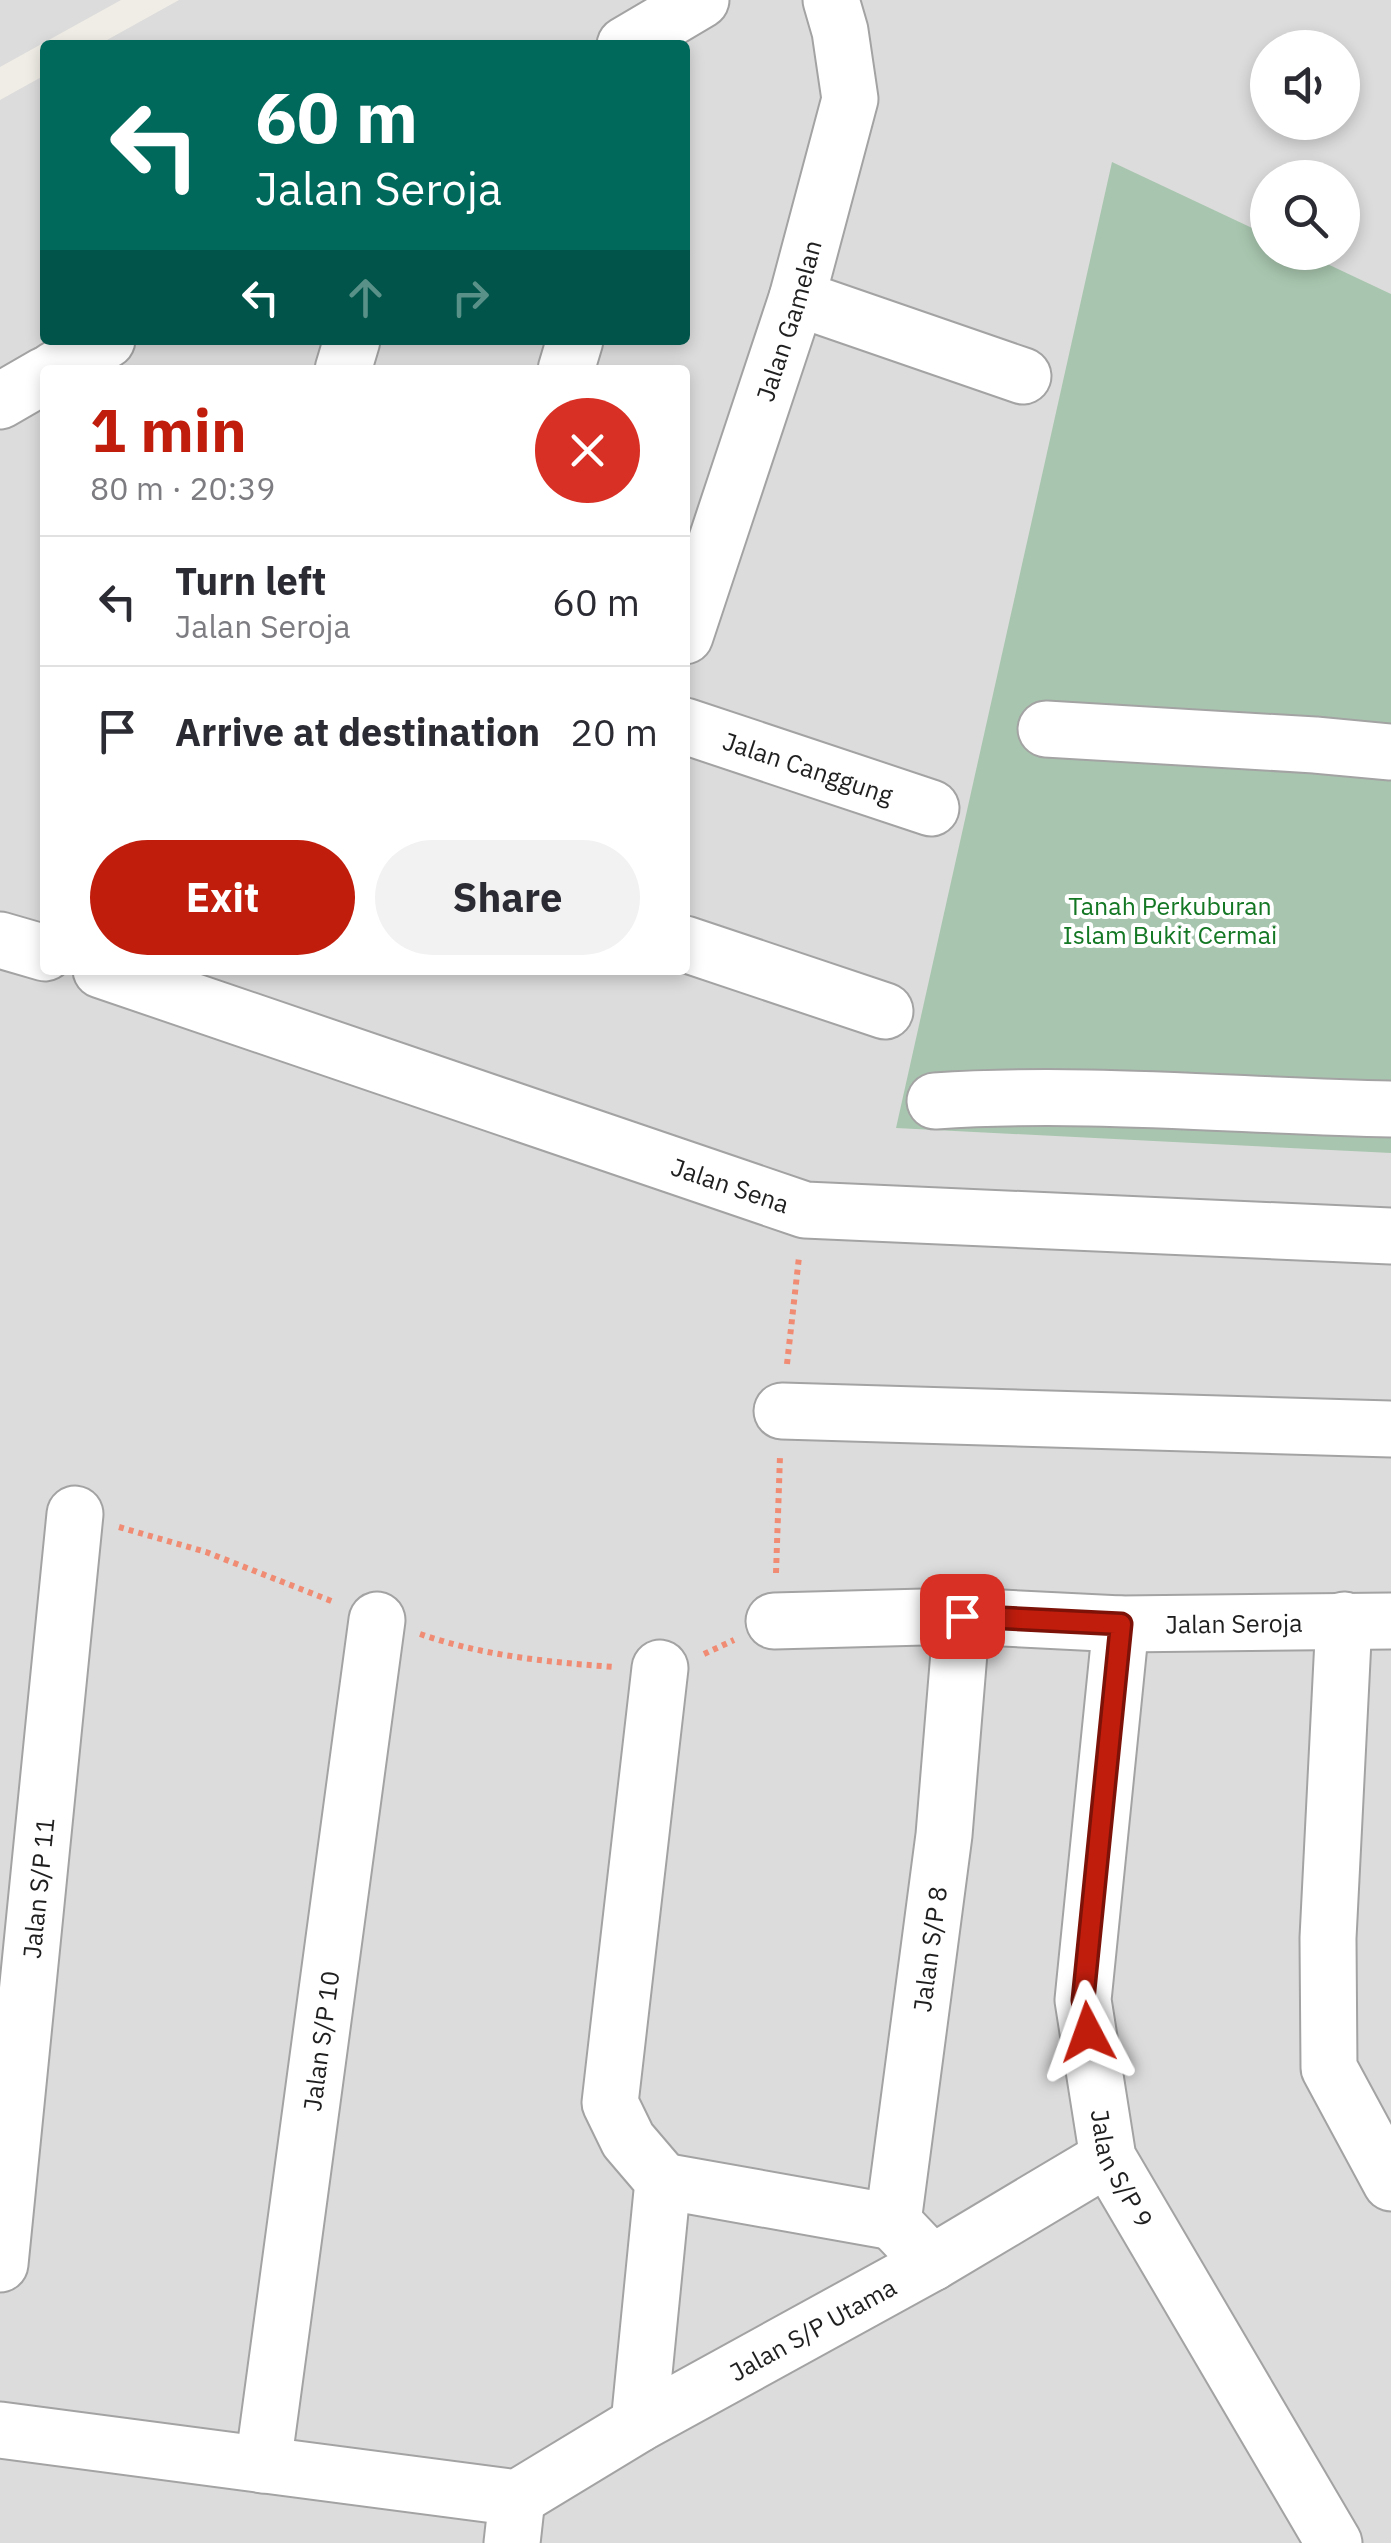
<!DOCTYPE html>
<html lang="en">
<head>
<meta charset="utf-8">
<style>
	body { margin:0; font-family:"IBM Plex Sans",sans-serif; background:#f2f2f3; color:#2b2b33; height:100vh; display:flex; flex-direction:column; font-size:38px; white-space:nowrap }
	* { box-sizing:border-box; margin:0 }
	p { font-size:32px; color:#7c7c81 }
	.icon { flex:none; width:55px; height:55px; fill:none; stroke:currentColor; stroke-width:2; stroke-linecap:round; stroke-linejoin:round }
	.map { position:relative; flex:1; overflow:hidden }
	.details { position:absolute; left:40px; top:365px; width:650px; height:610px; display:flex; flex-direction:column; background:#fff; border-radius:10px; box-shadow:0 5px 15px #0003 }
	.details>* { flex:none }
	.top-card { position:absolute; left:40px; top:40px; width:650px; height:305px; border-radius:10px; box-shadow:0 5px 15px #0003; background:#00695c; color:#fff; overflow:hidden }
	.fabs { position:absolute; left:1250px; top:30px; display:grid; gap:20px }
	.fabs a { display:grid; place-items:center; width:110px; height:110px; border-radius:50%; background:#fff; box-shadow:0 5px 15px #0003; font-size:50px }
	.pin { position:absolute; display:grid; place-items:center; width:85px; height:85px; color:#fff; margin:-42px; border-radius:20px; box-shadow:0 5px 15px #0006 }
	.me { position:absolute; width:110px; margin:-55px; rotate:356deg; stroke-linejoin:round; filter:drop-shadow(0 0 8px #0008) }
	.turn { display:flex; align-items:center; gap:35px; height:210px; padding:0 50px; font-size:45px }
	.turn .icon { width:130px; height:130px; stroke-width:2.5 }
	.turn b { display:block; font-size:70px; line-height:85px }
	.lanes { display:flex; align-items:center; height:95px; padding:0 50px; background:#0003; justify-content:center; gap:50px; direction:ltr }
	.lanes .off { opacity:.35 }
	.round { display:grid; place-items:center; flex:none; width:105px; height:105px; border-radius:52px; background:#f2f2f3 }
	.headline { display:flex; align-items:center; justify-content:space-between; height:170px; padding:0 50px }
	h1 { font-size:60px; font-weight:700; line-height:75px; color:#c01d0d }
	.button { display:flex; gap:20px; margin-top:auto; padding:20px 50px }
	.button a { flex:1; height:115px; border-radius:60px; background:#c01d0d; color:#fff; font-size:40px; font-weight:700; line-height:115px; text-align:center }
	.button a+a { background:#f2f2f3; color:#2b2b33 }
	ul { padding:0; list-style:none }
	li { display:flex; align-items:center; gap:30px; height:130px; padding:0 50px; border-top:2px solid #e1e1e2 }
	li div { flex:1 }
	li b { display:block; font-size:38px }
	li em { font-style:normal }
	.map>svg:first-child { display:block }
	.residential { fill:#dddcdc; fill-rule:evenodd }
	.cemetery { fill:#a8c6af }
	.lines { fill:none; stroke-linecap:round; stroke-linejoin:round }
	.minor-casing { stroke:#a3a3a3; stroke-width:59 }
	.path { stroke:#f18c74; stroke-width:6; stroke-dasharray:5 5; stroke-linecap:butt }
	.minor { stroke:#fff; stroke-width:55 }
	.route-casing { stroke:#7d1308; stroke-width:25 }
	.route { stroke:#c01d0d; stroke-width:18 }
	.labels { text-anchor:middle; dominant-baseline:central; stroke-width:8; stroke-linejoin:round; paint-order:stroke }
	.street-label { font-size:25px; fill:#1f1f1f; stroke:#fff }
	.park-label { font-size:25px; fill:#137724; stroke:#fff }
</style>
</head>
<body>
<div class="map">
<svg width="1391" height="2543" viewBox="0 0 1391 2543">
	<rect width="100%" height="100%" fill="#efede5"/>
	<path class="residential" d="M0,0h121l-121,67z
		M179,0h1212v2543h-1391v-2443l45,-25v265h640v-295h-587zM1268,48h74v74h-74zM1268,178h74v74h-74zM45,370h640v600h-640z"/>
	<path class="cemetery" d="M1112,162l155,73 1,17 36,1 87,41v859l-495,-25z"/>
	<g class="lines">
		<g class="minor-casing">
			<g id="minor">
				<path d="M625,45l76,-45"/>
				<path d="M797,298l226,78"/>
				<path d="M54,370l53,-30"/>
				<path d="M343,370l9,-30"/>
				<path d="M566,370l9,-30"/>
				<path d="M0,401l45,-26"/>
				<path id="s1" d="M685,636l112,-338 53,-199 -10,-68 -9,-31"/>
				<path id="s2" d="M685,726l246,82"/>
				<path d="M1046,729l269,16 76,7"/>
				<path d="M0,940l45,13"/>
				<path d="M685,944l200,67"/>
				<path id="s3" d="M101,970l704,240 586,26"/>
				<path d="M935,1101c152,-10 304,5 456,8"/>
				<path d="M782,1411l609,18"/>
				<path d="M1344,1620l-16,318 1,130 62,115"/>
				<path id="s4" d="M774,1621l188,-5 159,8 270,-3"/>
				<path id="s5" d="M1121,1624l-38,376 25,158 226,385"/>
				<path d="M663,2181l230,41"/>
				<path id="s6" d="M932,2263l-39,-41 51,-387 18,-219"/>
				<path id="s7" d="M0,2264l75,-750"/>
				<path d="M639,2424l24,-243 -35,-41 -18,-37 50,-435"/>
				<path id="s8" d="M0,2430l517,68 122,-74 293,-161 176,-105"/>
				<path id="s9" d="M263,2465l114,-845"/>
				<path d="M512,2543l5,-45"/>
			</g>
		</g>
		<path class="path" d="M787,1364l12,-107
			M119,1527l87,25 128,50
			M776,1573l4,-117
			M420,1634c64,22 128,28 194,33
			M704,1654l30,-14"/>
		<use href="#minor" class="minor"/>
	</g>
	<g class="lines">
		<g class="route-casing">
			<path id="route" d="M962,1616l159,8 -38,376 5,32"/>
		</g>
		<use href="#route" class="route"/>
	</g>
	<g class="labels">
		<g class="street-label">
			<text stroke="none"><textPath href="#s1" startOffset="332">Jalan Gamelan</textPath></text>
			<text stroke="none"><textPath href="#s2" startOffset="130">Jalan Canggung</textPath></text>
			<text stroke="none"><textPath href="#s3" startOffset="665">Jalan Sena</textPath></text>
			<text stroke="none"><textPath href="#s4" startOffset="460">Jalan Seroja</textPath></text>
			<text stroke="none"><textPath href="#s7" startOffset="378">Jalan S/P 11</textPath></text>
			<text stroke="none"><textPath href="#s6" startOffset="332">Jalan S/P 8</textPath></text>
			<text stroke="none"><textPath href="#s9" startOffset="428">Jalan S/P 10</textPath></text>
			<text stroke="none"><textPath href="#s5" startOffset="552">Jalan S/P 9</textPath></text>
			<text stroke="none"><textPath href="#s8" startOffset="862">Jalan S/P Utama</textPath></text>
		</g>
		<g class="park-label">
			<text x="1170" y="905">Tanah Perkuburan<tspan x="1170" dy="29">Islam Bukit Cermai</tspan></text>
		</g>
	</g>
</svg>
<div class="fabs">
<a><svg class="icon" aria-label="sound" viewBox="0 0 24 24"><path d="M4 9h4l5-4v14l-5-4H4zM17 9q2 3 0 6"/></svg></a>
<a><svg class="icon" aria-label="search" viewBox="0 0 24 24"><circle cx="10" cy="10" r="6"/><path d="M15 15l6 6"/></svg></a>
</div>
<div class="pin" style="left:962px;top:1616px;background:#d93025"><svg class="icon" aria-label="arrive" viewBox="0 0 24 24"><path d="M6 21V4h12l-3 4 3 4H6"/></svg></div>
<svg class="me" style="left:1088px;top:2032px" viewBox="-20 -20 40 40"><path d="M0-17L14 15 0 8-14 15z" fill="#c01d0d" stroke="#fff" stroke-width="4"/></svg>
<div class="top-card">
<div class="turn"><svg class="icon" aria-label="left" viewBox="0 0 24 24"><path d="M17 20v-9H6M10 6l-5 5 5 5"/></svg><div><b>60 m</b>Jalan Seroja</div></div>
<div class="lanes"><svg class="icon" aria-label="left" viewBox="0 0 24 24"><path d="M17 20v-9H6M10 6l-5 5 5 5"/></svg><svg class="icon off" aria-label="ahead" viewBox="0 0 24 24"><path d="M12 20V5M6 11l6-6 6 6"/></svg><svg class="icon off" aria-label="right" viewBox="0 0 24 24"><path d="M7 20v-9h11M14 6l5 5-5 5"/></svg></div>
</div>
<section class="details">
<div class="headline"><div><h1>1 min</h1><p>80 m · 20:39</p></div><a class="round" style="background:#d93025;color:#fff"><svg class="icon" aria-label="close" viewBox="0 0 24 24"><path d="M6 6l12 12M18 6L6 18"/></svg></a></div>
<ul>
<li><svg class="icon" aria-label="left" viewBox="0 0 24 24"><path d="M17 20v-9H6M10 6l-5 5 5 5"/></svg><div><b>Turn left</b><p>Jalan Seroja</p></div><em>60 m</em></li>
<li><svg class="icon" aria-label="arrive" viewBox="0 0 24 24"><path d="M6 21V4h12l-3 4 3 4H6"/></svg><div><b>Arrive at destination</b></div><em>20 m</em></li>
</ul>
<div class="button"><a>Exit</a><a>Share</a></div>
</section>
</div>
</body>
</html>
